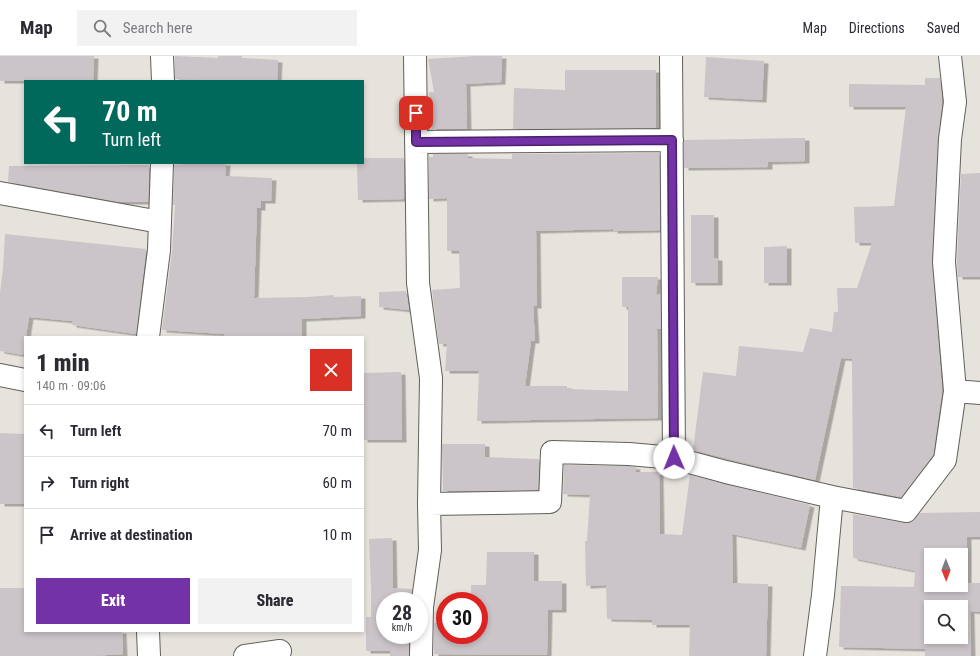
<!DOCTYPE html>
<html lang="en">
<head>
<meta charset="utf-8">
<style>
	body { margin:0; font-family:"Roboto Condensed",sans-serif; background:#f2f2f3; color:#2b2b33; height:100vh; display:flex; flex-direction:column; font-size:15px; white-space:nowrap }
	* { box-sizing:border-box; margin:0 }
	p { font-size:13px; color:#7c7c81 }
	.icon { flex:none; width:22px; height:22px; fill:none; stroke:currentColor; stroke-width:2; stroke-linecap:round; stroke-linejoin:round }
	.map { position:relative; flex:1; overflow:hidden }
	.drawer { position:absolute; left:24px; top:280px; width:340px; height:296px; display:flex; flex-direction:column; background:#fff; border-radius:0px; box-shadow:0 2px 6px #0003 }
	.drawer>* { flex:none }
	.top-card { position:absolute; left:24px; top:24px; width:340px; height:84px; border-radius:0px; box-shadow:0 2px 6px #0003; background:#00695c; color:#fff; overflow:hidden }
	.needle { width:26px; rotate:179deg }
	.tools { position:absolute; left:924px; top:492px; display:grid; gap:8px }
	.tools a { display:grid; place-items:center; width:44px; height:44px; border-radius:0px; background:#fff; box-shadow:0 2px 6px #0003; font-size:20px }
	.speed { position:absolute; left:376px; top:536px; display:flex; gap:8px; font-size:20px; font-weight:700; text-align:center }
	.speed>* { display:grid; place-content:center; width:52px; height:52px; border-radius:50%; background:#fff; box-shadow:0 2px 6px #0003; line-height:1 }
	.speed small { font-size:10px; font-weight:400 }
	.speed .limit { border:6px solid #d22; background:#fff; color:#111 }
	.pin { position:absolute; display:grid; place-items:center; width:34px; height:34px; color:#fff; margin:-17px; border-radius:8px; box-shadow:0 2px 6px #0006 }
	.me { position:absolute; width:44px; margin:-22px; rotate:359deg; stroke-linejoin:round; filter:drop-shadow(0 0 3px #0008) }
	.turn { display:flex; align-items:center; gap:14px; height:84px; padding:0 12px; font-size:18px }
	.turn .icon { width:52px; height:52px; stroke-width:2.5 }
	.turn b { display:block; font-size:28px; line-height:34px }
	.round { display:grid; place-items:center; flex:none; width:42px; height:42px; border-radius:0px; background:#f2f2f3 }
	.head { display:flex; align-items:center; justify-content:space-between; height:68px; padding:0 12px }
	h1 { font-size:24px; font-weight:800; line-height:30px }
	.cta { display:flex; gap:8px; margin-top:auto; padding:8px 12px }
	.cta a { flex:1; height:46px; border-radius:0px; background:#7432a7; color:#fff; font-size:16px; font-weight:800; line-height:46px; text-align:center }
	.cta a+a { background:#f2f2f3; color:#2b2b33 }
	ul { padding:0; list-style:none }
	li { display:flex; align-items:center; gap:12px; height:52px; padding:0 12px; border-top:1px solid #e1e1e2 }
	li div { flex:1 }
	li b { display:block; font-size:15px }
	li em { font-style:normal }
	header { display:flex; align-items:center; gap:24px; box-sizing:border-box; height:56px; padding:0 20px; background:#fff; border-bottom:1px solid #e1e1e2 }
	header strong { font-size:19px }
	nav { display:flex; gap:22px; margin-inline-start:auto; font-size:14px }
	.search { width:280px; height:36px; background:#f2f2f3; display:flex; align-items:center; gap:10px; box-sizing:border-box; padding:0 14px; border-radius:0px; color:#7c7c81; font-size:15px }
	.map>svg:first-child { display:block }
	.building { fill:#cbc4c8; fill-rule:evenodd; filter:url(#shadow) }
	.lines { fill:none; stroke-linecap:round; stroke-linejoin:round }
	.minor-casing { stroke:#62605a; stroke-width:24 }
	.minor { stroke:#fff; stroke-width:22 }
	.route-casing { stroke:#4b206d; stroke-width:10 }
	.route { stroke:#7432a7; stroke-width:7 }
</style>
</head>
<body>
<header>
<strong>Map</strong>
<div class="search"><svg class="icon" aria-label="search" viewBox="0 0 24 24"><circle cx="10" cy="10" r="6"/><path d="M15 15l6 6"/></svg>Search here</div>
<nav><a>Map</a><a>Directions</a><a>Saved</a></nav>
</header>
<div class="map">
<svg width="980" height="600" viewBox="0 0 980 600">
	<defs>
		<filter id="shadow"><feDropShadow dx="4.5" dy="2.5" stdDeviation="0" flood-color="#0004"/></filter>
	</defs>
	<rect width="100%" height="100%" fill="#e6e3dd"/>
	<path class="building" d="M0,0h94l-1,25h-93z
		M175,0l43,2v-2h24v2l36,2 -1,21h-53l-49,-2z
		M476,0h26l-1,26 -35,2 1,45h-35l-3,-37h5l-6,-33z
		M706,1l58,4 -2,39 -58,-3z
		M565,14h91v58l-143,1 1,-41 51,2z
		M925,22h15l2,24 -4,36 -6,123 10,130 -9,64 -32,42 -48,-9 -1,-129 -11,-1 -26,122 -122,-30 10,-78 33,4 3,-30 64,6 7,-24 22,4 2,-20h4l-1,-24h20l15,-45h-17l-1,-36 40,-1 12,-99h-57v-23l76,1z
		M805,82v23l-37,1v5l-84,1v-28z
		M659,97l1,77 -47,1v-2l-77,2 1,75h-4l2,35h-4l-6,45h42v3l61,2v-84h-6v-30h36l-2,17 4,1 1,34h-4l1,89 -181,3 2,-50h-34l2,-27h-8l-7,-54 28,-2 -1,-37h-12v-53l-18,1v-42h4v-3h35v4l44,1v-5z
		M363,102h41v41l-46,1 -1,-37h6z
		M186,107h40l-1,13 47,2 -1,23h-10v7h-4l-3,90 53,-1 27,-2v2l27,-1v20l-59,3v18h-78v-3l-62,-4 -1,7 11,-85 3,-47h-2l1,-40 11,-1z
		M132,109h17l-1,37h-28l-112,-20 1,-16z
		M980,117v104h-22l-1,-15 4,-88z
		M691,159h23v43h4v25h-27z
		M5,178l141,15 -10,85 -64,-9v-4l-43,-4 -6,38 -23,-4v-58l3,-25z
		M787,190v37h-23v-36z
		M406,235l3,19 -30,-3v-15z
		M401,316l1,68h-39v-67z
		M0,377l25,1v70h-25z
		M442,388h43v13l54,2 -1,31 -95,1z
		M564,409l64,1 8,1 -1,5h24l1,62 22,1 8,-60 120,30 -9,43 -69,-14 1,49 35,1 -2,72h-77l1,-31h-38v-5l-45,-1 -1,-34 -20,1 -1,-45h2l3,-46 -27,-1z
		M980,456v25h-13v46h13v29l-10,-1 1,45h-46v-7l-86,-2 2,-61 73,1 1,-16 -62,-13v-44l51,9 7,-1 9,-9zM931,499h30v30h-30zM931,551h30v30h-30z
		M392,482l1,50 19,1 -2,12h-25v34h24v21h-19v-5h-24v-34h5v-28l-2,-50z
		M487,496h47v29h28v29h-14l-1,45 -113,-1v-31h11v12h34v-34h-8v-16h15z
		M0,532h25v43h97l1,23 -33,2h-90z"/>
	<g class="lines">
		<g class="minor-casing">
			<path id="minor" d="M162,0l1,25
				M415,0l3,227 13,95 -2,126 1,46 -8,57 -1,49
				M671,0l3,402
				M416,86l256,-2
				M0,137l160,29
				M148,281l11,-87 3,-87
				M0,319l25,5
				M955,335l25,2
				M832,441l74,14 39,-51 10,-69 -11,-129 6,-123 5,-37 -5,-46
				M429,448l121,-2 2,-50 77,2 45,4 52,14 106,25 -9,98 -8,61
				M148,575l1,25
				M245,600l35,-5"/>
		</g>
		<use href="#minor" class="minor"/>
	</g>
	<g class="lines">
		<g class="route-casing">
			<path id="route" d="M416,57v29l256,-2 2,318"/>
		</g>
		<use href="#route" class="route"/>
	</g>
</svg>
<div class="tools">
<a><svg class="needle" viewBox="-14 -14 28 28"><path d="M0-13l5 13h-10z" fill="#e53935"/><path d="M0 13l5-13h-10z" fill="#7c7c81"/></svg></a>
<a><svg class="icon" aria-label="search" viewBox="0 0 24 24"><circle cx="10" cy="10" r="6"/><path d="M15 15l6 6"/></svg></a>
</div>
<div class="speed"><div>28<small>km/h</small></div><div class="limit">30</div></div>
<div class="pin" style="left:416px;top:57px;background:#d93025"><svg class="icon" aria-label="arrive" viewBox="0 0 24 24"><path d="M6 21V4h12l-3 4 3 4H6"/></svg></div>
<svg class="me" style="left:674px;top:402px" viewBox="-20 -20 40 40"><circle r="19" fill="#fff"/><path d="M0-13L10 11 0 6-10 11z" fill="#7432a7"/></svg>
<div class="top-card">
<div class="turn"><svg class="icon" aria-label="left" viewBox="0 0 24 24"><path d="M17 20v-9H6M10 6l-5 5 5 5"/></svg><div><b>70 m</b>Turn left</div></div>
</div>
<section class="drawer">
<div class="head"><div><h1>1 min</h1><p>140 m · 09:06</p></div><a class="round" style="background:#d93025;color:#fff"><svg class="icon" aria-label="close" viewBox="0 0 24 24"><path d="M6 6l12 12M18 6L6 18"/></svg></a></div>
<ul>
<li><svg class="icon" aria-label="left" viewBox="0 0 24 24"><path d="M17 20v-9H6M10 6l-5 5 5 5"/></svg><div><b>Turn left</b></div><em>70 m</em></li>
<li><svg class="icon" aria-label="right" viewBox="0 0 24 24"><path d="M7 20v-9h11M14 6l5 5-5 5"/></svg><div><b>Turn right</b></div><em>60 m</em></li>
<li><svg class="icon" aria-label="arrive" viewBox="0 0 24 24"><path d="M6 21V4h12l-3 4 3 4H6"/></svg><div><b>Arrive at destination</b></div><em>10 m</em></li>
</ul>
<div class="cta"><a>Exit</a><a>Share</a></div>
</section>
</div>
</body>
</html>
